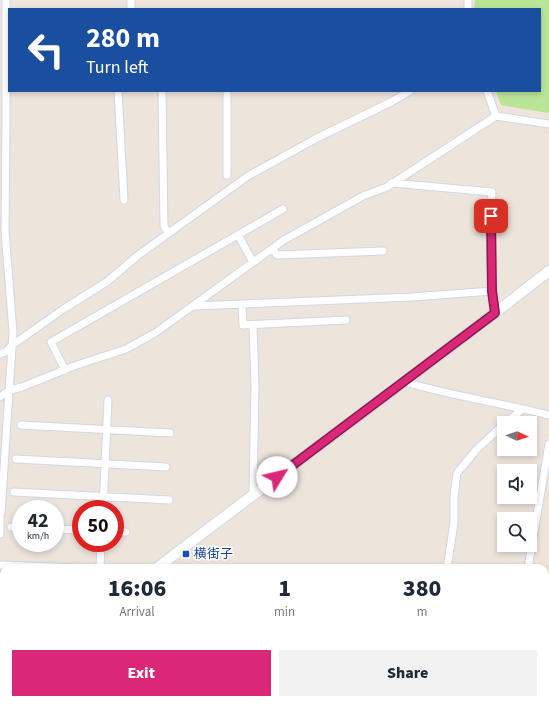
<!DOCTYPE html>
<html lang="en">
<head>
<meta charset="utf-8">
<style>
	body { margin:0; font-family:"Source Sans 3","Noto Sans SC",sans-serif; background:#f2f2f3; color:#1f2937; height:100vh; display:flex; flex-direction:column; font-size:15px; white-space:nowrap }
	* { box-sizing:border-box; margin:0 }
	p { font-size:13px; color:#747a83 }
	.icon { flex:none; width:22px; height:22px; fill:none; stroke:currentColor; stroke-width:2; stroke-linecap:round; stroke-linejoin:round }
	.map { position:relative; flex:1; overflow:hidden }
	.details { position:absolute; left:0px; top:564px; width:549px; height:140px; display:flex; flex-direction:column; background:#fff; border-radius:12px 12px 0 0; box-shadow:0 2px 6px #0003 }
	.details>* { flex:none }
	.banner { position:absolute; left:8px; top:8px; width:533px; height:84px; border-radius:0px; box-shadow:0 2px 6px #0003; background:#1a4fa0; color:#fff; overflow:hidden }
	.needle { width:26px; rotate:93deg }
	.buttons { position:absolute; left:497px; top:416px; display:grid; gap:8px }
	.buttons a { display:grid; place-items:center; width:40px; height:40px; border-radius:0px; background:#fff; box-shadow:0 2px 6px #0003; font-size:20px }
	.speed { position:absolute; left:12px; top:500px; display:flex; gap:8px; font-size:20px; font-weight:700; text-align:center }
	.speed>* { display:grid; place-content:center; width:52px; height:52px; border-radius:50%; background:#fff; box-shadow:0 2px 6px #0003; line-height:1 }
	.speed small { font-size:10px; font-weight:400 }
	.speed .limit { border:6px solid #d22; background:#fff; color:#111 }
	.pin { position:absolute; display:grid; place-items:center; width:34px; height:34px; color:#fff; margin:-17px; border-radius:8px; box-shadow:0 2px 6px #0006 }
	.me { position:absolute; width:44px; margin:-22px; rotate:54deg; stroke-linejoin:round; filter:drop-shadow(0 0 3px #0008) }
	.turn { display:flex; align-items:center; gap:14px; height:84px; padding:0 12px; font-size:18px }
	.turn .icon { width:52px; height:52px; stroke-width:2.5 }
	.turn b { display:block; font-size:28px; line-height:34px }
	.eta { display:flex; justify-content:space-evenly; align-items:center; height:68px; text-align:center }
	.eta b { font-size:24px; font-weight:800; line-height:28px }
	.button { display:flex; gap:8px; margin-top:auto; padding:8px 12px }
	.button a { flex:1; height:46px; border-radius:0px; background:#db2777; color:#fff; font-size:16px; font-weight:800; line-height:46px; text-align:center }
	.button a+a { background:#f2f2f3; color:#1f2937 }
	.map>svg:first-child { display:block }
	.green { fill:#bae597 }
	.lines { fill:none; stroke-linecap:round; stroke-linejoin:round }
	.minor-casing { stroke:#d1d7e4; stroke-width:9 }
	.tertiary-casing { stroke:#d1d7e4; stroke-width:11 }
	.secondary-casing { stroke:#d1d7e4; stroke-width:12 }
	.minor { stroke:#fff; stroke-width:7 }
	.tertiary { stroke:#fff; stroke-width:9 }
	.secondary { stroke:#fff; stroke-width:10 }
	.route-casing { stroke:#8e194d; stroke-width:10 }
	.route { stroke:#db2777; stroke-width:7 }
	.transit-dot { fill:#1a4fb4; stroke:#fff; stroke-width:1.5 }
	.labels { text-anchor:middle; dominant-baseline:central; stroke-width:3; stroke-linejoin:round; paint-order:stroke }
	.transit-label { font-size:13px; fill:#164399; stroke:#fff; text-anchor:start }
</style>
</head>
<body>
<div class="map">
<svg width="549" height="704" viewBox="0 0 549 704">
	<rect width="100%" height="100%" fill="#ede4dc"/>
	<path class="green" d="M475,0h74v113l-48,-8 -5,-14h44v-82h-66z"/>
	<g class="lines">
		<g class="minor-casing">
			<path id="minor" d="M131,0v9
				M468,9v-9
				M118,91l6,109
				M162,91l2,135 4,7
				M487,91l9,25 53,8
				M227,175v-84
				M392,183l100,9c-2,40 -3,81 3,121
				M238,235l15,27
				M272,249l5,6 106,-4
				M242,305l1,20 103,-5
				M193,306l219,-9 80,-6
				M253,325l2,60 -2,109
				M0,354l6,-2 5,-6 51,-36 46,-29 29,-25 111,-80 69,-38 74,-36 19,-11
				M65,370l-14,-28 232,-133
				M405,382c47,14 96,21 144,33
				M0,397l10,-7 12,-3 52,-21 52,-17 29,-16 129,-93 79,-44 24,-9 109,-71
				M505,423l18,-14
				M21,425l149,8
				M16,459l150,8
				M14,492l155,8
				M103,509l5,-109
				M0,513v21
				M1,513l12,-181 -8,-101 1,-114v-117
				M11,527h10
				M55,529l26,1
				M115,532h11
				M0,565l78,3
				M100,568l1,-25
				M447,568l7,-45v-27l3,-23 20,-24 27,-25
				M528,568l21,-124"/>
		</g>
		<g class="tertiary-casing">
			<path id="tertiary" d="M545,656h4"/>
		</g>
		<g class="secondary-casing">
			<path id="secondary" d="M157,568c130,-100 263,-196 392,-297
				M0,686l4,-3"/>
		</g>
		<use href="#minor" class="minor"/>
		<use href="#tertiary" class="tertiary"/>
		<use href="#secondary" class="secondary"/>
	</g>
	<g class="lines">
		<g class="route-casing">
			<path id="route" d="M277,477l218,-164 -3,-22 -1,-75"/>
		</g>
		<use href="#route" class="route"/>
	</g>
	<rect class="transit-dot" x="182" y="550" width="8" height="8" rx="2"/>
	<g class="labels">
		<g class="transit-label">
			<text x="194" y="554">横街子</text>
		</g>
	</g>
</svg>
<div class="buttons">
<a><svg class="needle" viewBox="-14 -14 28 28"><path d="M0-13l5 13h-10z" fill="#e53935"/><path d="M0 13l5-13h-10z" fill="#747a83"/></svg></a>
<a><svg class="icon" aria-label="sound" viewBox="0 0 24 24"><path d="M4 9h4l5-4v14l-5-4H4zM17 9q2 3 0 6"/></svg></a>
<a><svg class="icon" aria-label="search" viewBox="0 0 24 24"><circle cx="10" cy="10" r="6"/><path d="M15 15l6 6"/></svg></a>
</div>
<div class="speed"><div>42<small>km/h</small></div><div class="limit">50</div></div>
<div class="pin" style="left:491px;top:216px;background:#d93025"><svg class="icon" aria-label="arrive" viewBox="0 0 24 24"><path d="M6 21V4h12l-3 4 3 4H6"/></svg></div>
<svg class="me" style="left:277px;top:477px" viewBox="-20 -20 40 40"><circle r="19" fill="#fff"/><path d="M0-13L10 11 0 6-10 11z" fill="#db2777"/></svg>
<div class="banner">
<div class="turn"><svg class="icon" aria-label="left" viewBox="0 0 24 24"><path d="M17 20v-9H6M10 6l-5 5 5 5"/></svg><div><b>280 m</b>Turn left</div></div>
</div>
<section class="details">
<div class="eta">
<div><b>16:06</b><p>Arrival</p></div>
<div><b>1</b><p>min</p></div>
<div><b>380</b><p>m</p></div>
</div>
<div class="button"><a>Exit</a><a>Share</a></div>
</section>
</div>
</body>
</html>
